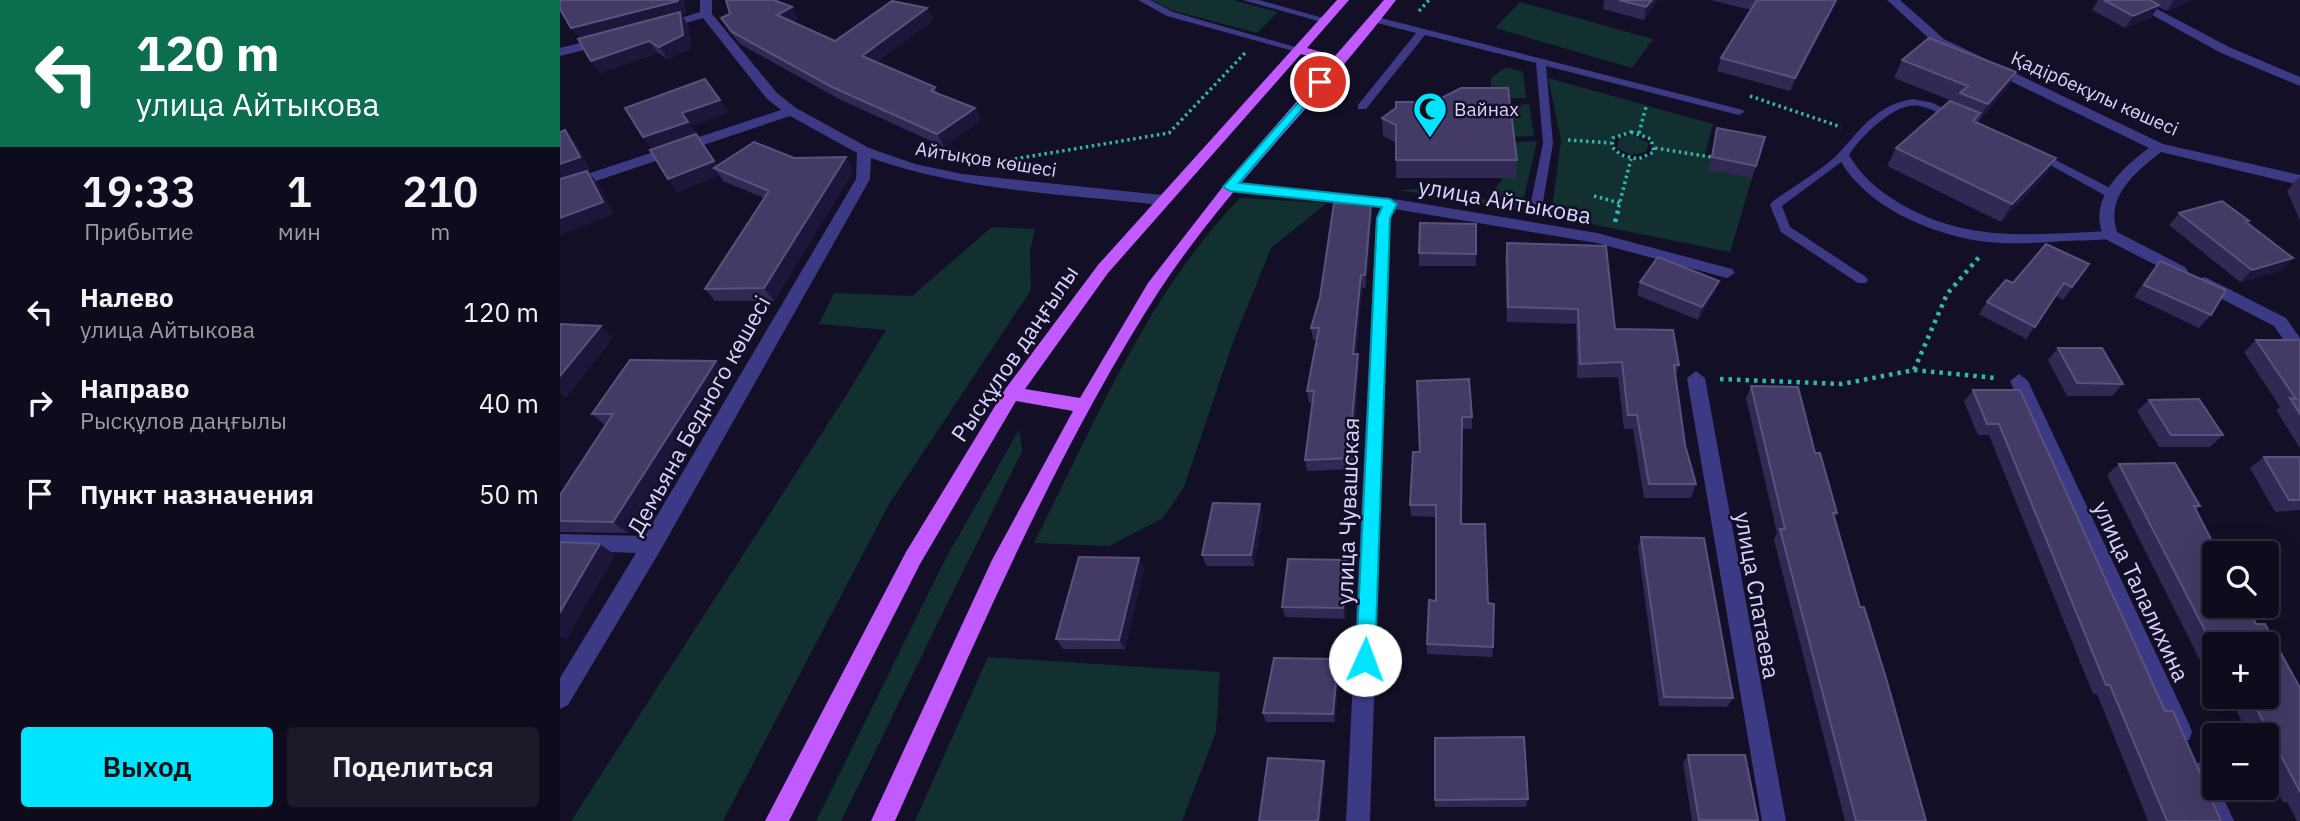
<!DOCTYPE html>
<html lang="ru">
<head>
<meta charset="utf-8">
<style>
	body { margin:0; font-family:"IBM Plex Sans",sans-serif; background:#1c1929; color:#f1f3f6; height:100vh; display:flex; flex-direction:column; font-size:26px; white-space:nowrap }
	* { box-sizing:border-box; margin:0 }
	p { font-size:23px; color:#9b9ba3 }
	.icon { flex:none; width:38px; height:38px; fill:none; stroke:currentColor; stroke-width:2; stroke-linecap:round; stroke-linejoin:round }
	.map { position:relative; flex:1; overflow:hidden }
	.sheet { display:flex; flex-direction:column; background:#0e0b1c; width:560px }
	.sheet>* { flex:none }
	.banner { background:#0b6e4f; color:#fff; overflow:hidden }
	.fabs { position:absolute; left:1642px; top:541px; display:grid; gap:14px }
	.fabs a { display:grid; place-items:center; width:77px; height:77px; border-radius:7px; background:#0e0b1c; box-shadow:0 7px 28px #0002,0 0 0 2px #2e2b3b; font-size:35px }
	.pin { position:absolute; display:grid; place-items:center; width:60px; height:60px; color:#fff; margin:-30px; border:4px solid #fff; border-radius:50%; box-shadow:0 2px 7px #0007 }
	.me { position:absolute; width:77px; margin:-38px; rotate:2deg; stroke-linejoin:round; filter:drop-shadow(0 0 5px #0008) }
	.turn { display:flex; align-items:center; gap:24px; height:147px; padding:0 21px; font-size:32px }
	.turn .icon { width:91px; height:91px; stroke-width:2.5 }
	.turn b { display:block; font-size:49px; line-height:60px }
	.eta { display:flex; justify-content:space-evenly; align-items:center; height:119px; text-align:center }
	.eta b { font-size:42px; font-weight:600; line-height:49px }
	.primary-button { display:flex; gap:14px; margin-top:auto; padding:14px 21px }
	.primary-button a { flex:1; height:80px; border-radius:7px; background:#00e5ff; color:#111; font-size:28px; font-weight:600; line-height:80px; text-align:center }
	.primary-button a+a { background:#1c1929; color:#f1f3f6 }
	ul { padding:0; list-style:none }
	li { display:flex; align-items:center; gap:21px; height:91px; padding:0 21px }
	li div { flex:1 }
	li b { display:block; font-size:26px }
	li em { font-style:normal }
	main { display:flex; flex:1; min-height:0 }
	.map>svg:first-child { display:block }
	.green { fill:#12302f; fill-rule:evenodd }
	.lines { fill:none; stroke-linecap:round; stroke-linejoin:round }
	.path-far1 { stroke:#2fb8b0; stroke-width:3.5; stroke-dasharray:2.5 3.5; stroke-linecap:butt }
	.path { stroke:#2fb8b0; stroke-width:4.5; stroke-dasharray:3.5 5; stroke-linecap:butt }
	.lane { fill:#3d3a85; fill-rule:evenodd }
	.street { fill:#3d3a85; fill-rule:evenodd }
	.primary { fill:#c25bff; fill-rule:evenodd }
	.wall { fill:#312854 }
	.shaded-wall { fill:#1d163a }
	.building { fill:#433a66; stroke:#5a527e; stroke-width:2 }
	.route { fill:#00e5ff; stroke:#0095a6; stroke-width:2 }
	.labels { text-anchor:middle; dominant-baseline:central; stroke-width:5; stroke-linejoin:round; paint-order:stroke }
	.far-street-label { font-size:19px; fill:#d9d4ff; stroke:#130f26 }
	.far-poi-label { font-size:19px; fill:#d9d4ff; stroke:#130f26; text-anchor:start }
	.street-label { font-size:23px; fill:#d9d4ff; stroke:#130f26 }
</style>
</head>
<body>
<main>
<section class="sheet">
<div class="banner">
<div class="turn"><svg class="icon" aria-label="left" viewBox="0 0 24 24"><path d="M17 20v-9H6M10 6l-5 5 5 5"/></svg><div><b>120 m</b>улица Айтыкова</div></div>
</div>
<div class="eta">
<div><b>19:33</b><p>Прибытие</p></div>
<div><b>1</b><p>мин</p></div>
<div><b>210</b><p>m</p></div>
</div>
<ul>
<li><svg class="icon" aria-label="left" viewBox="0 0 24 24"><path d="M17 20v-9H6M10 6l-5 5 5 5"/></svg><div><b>Налево</b><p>улица Айтыкова</p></div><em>120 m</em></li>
<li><svg class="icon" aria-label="right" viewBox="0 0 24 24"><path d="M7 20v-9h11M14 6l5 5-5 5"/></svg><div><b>Направо</b><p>Рысқұлов даңғылы</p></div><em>40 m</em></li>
<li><svg class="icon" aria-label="arrive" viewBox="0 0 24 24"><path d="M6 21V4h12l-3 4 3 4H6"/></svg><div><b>Пункт назначения</b></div><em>50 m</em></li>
</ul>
<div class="primary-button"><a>Выход</a><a>Поделиться</a></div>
</section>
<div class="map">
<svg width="1740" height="821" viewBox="0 0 1740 821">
	<rect width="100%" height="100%" fill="#130f26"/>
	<path class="green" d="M592,0h81l45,12 -21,21 -86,-23z
		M960,2l133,37 -21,29 -137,-40z
		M946,67l17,5 3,26h-35v-20z
		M988,78l165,46 -8,31 6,2 -2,12 43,9 -22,74 -179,-36 10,-76zM1071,132l20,7 3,13c-13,11 -32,9 -42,-5l1,-9z
		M969,104l5,32 -24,1 -3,-31z
		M1072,134l17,9 -3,9 -15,3 -14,-7 2,-10z
		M977,141l-16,69 -13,-2 -16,-15 11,-15h13l-5,-35z
		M877,188l37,3 17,14 -93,-15z
		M680,198l87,5 -56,45 -38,94 -49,145 -21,31 -54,28 -75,-3c60,-118 113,-249 206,-345z
		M432,227l43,2 -5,22 1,39 -142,214 -166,317h-152l271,-419 44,-72 -67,-6 15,-31 78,3z
		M459,430l3,21 -181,370h-25l130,-263z
		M428,657l232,15 -4,60 -34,89h-267z"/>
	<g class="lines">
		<path class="path-far1" d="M859,11l10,-11
			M1190,96l91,31
			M1071,132l20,7 3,13 -16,7 -17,-4 -9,-8 1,-9z
			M1079,133l7,-26
			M1008,140l43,3
			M1095,148l56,9
			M443,161l166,-28 76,-80
			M1034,196l26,7
			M1057,213l14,-54"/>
		<path class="path" d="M1055,222l3,-11
			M1354,370l82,8
			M1160,379l122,5 72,-14 33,-76 33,-38"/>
		<path class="lane" d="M578,0h12l23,12 129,37 -5,3 -130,-36z
			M683,0h16l71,20 -5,3z
			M813,16l370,94 1,2 -5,3 -193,-49 7,77 -10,59 -6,4 -6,-4 12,-59 -7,-80 -111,-28 -59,74h-8v-4l58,-72 -46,-12 -2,-2z
			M1353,99l20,4 27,14 -5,3c-12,-4 -23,-12 -36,-14 -23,-5 -59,31 -70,49 12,21 29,35 50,48 69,41 135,31 211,28l4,1 2,3 -2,3c-15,3 -33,2 -48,3 -29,2 -59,4 -87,0 -50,-8 -111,-34 -138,-79l-59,44 8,21 76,50 2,3 -2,3h-8l-77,-51 -11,-27 2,-3c19,-14 52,-33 67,-49 23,-25 37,-48 74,-54z
			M1478,151l76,39 2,3 -2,3h-8l-72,-40v-4z"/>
		<path class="street" d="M140,0h12v14l65,79 19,15 73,40 46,16 47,10 200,21 7,5 -7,5c-98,-11 -198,-14 -291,-47l-1,21 -210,372 -92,154 -8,4v-31l76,-125 -76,-3v-16l85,2 211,-357 1,-26 -67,-37 -230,77v-10l221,-73 -14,-11 -64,-81 -41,12 -6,-4 44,-14z
			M1327,0h13l44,39 219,105 137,31v10l-139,-33c-25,20 -56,44 -44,80l68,35 3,4 -3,4h-10l-70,-36c-20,-38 17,-71 44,-91l-213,-103z
			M1565,0h15l89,47 71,30v9l-79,-33z
			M44,37l4,1v6l-48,12v-8z
			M670,182l170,18 197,33 135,36 3,4 -8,5 -130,-35 -202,-34 -5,9 -20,603h-24l30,-603 5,-10 -156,-18v-6z
			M1645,277l81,41 14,20v19l-6,-2 -20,-29 -75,-39 -2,-4 2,-4z
			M1136,371l9,7 81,443h-24l-75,-443z
			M1459,374l9,7 161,343 3,8 -3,8 -8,3 -8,-3 -163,-359z
			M1640,762l8,3 6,12v11h5l15,33h-24l-21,-48 3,-8z"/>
		<path class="primary" d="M777,0h12l-42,48 28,8 49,-56h12c-76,100 -168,186 -237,291 -106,165 -184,352 -264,530h-24l121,-261 81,-149 -57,-10 -96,163 -131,257h-24l141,-269 100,-164 92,-123zM741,54l29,9 -105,121 -77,99 -68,115 -55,-9 83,-116z"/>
	</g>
	<path class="wall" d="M0,0h124l2,13 -5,1 7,11 3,23 -23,11 -10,-6 -58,20 -21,-34z
		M1044,0h54l-14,20 -41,-11z
		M1150,0h128l-48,91 -73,-20 4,-13 30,-48z
		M1538,0h95l-26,11 -9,-4 -7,11 -26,10 -33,-18z
		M232,7l6,12 -5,3 42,19 92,-33 6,12 -56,42 58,25 3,7 37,14 6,12 -37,27 -105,-48 -99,-55 -11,-13 -8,-13z
		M1342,60l114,12 -10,18 -28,32 -2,-1 -1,1 81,36 -11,18 -44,46 -114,-56 9,-18 59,-46 -61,-24z
		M168,112l-37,14 27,40 76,-8 60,12 -80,131h-59l-10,-12 59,-91 -41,-17 -4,-6 -41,17 -10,-13 -16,-30 -9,-12z
		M822,118l135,42 -1,18h-120v-35l-13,-7z
		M1157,128l39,38 -4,12 -44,-8z
		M1738,178h2v43l-13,-30z
		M811,204l1,12 -6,72h-4l-6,66 3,13 -4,53 5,12 -4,37 -49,2 -2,-11 8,-57h-4l-2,-12 10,-51h-4l-2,-12z
		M1619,213l114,45 -12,13 -41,11 -71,-57z
		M947,243l108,86 64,36 -4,13 10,67 11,39 -5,14h-47l-11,-69h-9l-6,-52 -41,1 -1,-54 -69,-2 -2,-63z
		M859,253l57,1v12h-57z
		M1600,261l51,54 -12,13 -65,-31 16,-24z
		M1529,264l-26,36 -7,-4 -30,43 -47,-25 8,-12 26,-19z
		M1159,281l-5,12 -16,27 -61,-25 3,-13z
		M1696,340h44v108l-24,-38 4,-3 -36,-55z
		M1498,348l65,36 -11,12h-45l-19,-36z
		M167,373l-99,160 -68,-1v-37l46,-69 -14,-12z
		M857,381l55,36v12h-10l-1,95 27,79 5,44 -1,10 -65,-3v-10l9,-43v-84l-25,-1 -1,-11 10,-53z
		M1191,386l64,67 22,60 -3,5 26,89 66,214h-81l-71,-281 3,-7 -31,-135z
		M1413,390h47l145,321 56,110h-73l-51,-127h-4l-104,-259h-11l-14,-33z
		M1589,400l74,35 -13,12h-51l-22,-36z
		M1704,457h36v53l-25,2 -25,-44z
		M1559,464l81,42 -4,4 60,114 44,64v133h-3l-10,-19h-4l-17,-33v-34h-17l-20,-39h37l-52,-52v44l-107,-213z
		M700,504l3,11 -9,51h-48l-4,-11z
		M1081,537l92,161 -6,9 -68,-1 -21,-159z
		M579,558l5,10 -19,81h-62l-7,-10z
		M787,560l2,10 -4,49 -60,-2 -3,-10z
		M779,669l-4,53h-69l-3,-9z
		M875,738l93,61 -2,8h-91z
		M1128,755l70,65 -66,1 -9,-58z"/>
	<path class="shaded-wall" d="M118,0h6l2,13 -5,1 7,11 3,23 -23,11 -9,-12 24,-12 -103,5 -9,-12z
		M1092,0h6l-14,20 2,-13z
		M1276,0h2l-1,2 -47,89 5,-13z
		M1614,0h19l-26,11z
		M1599,5l-8,13 -26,10 8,-12z
		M232,7l6,12 -14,8 -7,-12z
		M367,8l6,12 -65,49 -6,-13z
		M89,41l9,12 -58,20 -9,-12z
		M1456,72l-10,18 -28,32 10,-18z
		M160,100l8,12 -37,14 32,48 -1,-2 -8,-4 5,7 -41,17 -10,-13 -16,-29 -9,-13 39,-24z
		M415,108l6,12 -37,27 -7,-13z
		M5,130l11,13 15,27 -4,1 11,12 16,31 -54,21v-71z
		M286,157l8,13 -80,131 -10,-13z
		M1496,158l-11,18 -44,46 11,-18z
		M811,204l1,12 -6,72 -1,-13z
		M1733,258l-12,13 -41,11 12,-12z
		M801,275l1,13 -8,79 -1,-13z
		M1159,281l-5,12 -16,27 4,-13z
		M41,326l12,12 -47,60 -6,-5v-17z
		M798,354l1,13 -6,65 -1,-12z
		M156,361l11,12 -99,160 -15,-11z
		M799,420l1,12 -4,37 -1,-11z
		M700,504l3,11 -9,51 -3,-11z
		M40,544l15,11 -49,85 -6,-3v-25z
		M579,558l5,10 -19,81 -6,-9z
		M787,560l2,10 -4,49 -2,-11z
		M778,659l1,10 -4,53 -2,-8z
		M764,761l2,8 -5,52h-3z"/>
	<path class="building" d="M0,0h118v1l-107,27 -11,-19z
		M166,0h48l18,7 -15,8 58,26 57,-40 35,7 -65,48 73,31 -4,4 44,17 -38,26 -105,-47 -100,-55 -11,-14 9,-4z
		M1059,0h33l-6,7z
		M1197,0h79l-41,78 -74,-20z
		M1544,0h46l9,5 -26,11z
		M120,12l3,23 -24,12 -10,-6 -58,20 -13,-22z
		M1369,38l87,34 -28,32 -28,-11 8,-7 -66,-26z
		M145,79l15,21 -38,13 6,9 -45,15 -18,-29z
		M901,88h47l9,72h-121v-35l-14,-7 14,-10v-6h38z
		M1390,101l30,12 -7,8 83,37 -44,46 -116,-56z
		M1157,128l48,9 -9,29 -44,-9z
		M5,130l15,27 -20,7v-32z
		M136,134l18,27 -46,18 -18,-29z
		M194,142l40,16 52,-1 -82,131 -59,1 64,-98 -55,-23z
		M27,171l16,31 -43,16v-39z
		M1662,201l27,20 -3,1 47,36 -41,12 -73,-57z
		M774,203l37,1 -6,71h-4l-8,79h5l-6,66h7l-4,38 -50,2 9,-69h-7l12,-63h-8l9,-31z
		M860,223l56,1v30l-57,-1z
		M947,243l99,3 9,83 58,1 6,35h-5l11,80 11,39h-47l-12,-69h-9l-6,-53 -42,2 -2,-55 -70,-2z
		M1486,244l43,20 -17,23 -8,-4 -29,44 -48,-25 19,-22 7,3z
		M1098,257l61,24 -17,26 -62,-25z
		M1600,261l66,29 -15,25 -67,-30z
		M0,324l41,2 -41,50z
		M1696,340h44v74l-10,-16 6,1z
		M1498,348h44l21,36 -46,-1z
		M70,360l86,1 -103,161 -53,-1v-26l53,-81h-21z
		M909,379l3,38h-10l-1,107h24l3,79 6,1 -1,43 -66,-3 2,-44 7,1v-96h-26l3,-53h7l-3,-71z
		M1191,386l47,1 17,66h5l17,60h-4l27,94h4l22,71 40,143h-70l-76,-292h5z
		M1413,390h47l145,321h8l48,110h-54l-57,-136h-4l-107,-261h-12z
		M1639,399l24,36h-52l-22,-35z
		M1704,457h36v43h-11z
		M1615,463l25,43h-6l24,47h-4v53h32l10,18h9l35,64v104l-50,-96h16v-52h-52v4l-95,-184z
		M653,503l47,1 -9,51h-49z
		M1081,537l63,1 29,160 -69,-1z
		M0,542l40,2 -40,68z
		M519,557l60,1 -20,82 -63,-1z
		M728,559l59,1 -4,48 -61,-1z
		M714,658l64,1 -5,55 -70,-1z
		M964,737l4,62 -93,1v-62z
		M1128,755h57l13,65h-59z
		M708,758l56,3 -6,60h-59z"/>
	<path class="route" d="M760,78l6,4 -2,2 -85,99 151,16 7,5 -7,14 -15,442 -3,7 -7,2 -7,-2 -2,-7 21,-442 5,-11 -152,-16 -7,-4z"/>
	<defs>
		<g id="mosque-pin" transform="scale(1.75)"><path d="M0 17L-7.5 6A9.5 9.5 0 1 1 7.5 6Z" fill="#00e5ff" stroke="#130f26"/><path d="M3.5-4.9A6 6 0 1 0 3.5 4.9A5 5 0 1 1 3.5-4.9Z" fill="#111"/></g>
	</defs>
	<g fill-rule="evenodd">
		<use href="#mosque-pin" x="870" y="109"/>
	</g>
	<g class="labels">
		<g class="far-street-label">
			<text transform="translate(1535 93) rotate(24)">Қадірбекұлы көшесі</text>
			<text transform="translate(426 159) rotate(9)">Айтықов көшесі</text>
		</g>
		<g class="far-poi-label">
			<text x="894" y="109">Вайнах</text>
		</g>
		<g class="street-label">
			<text transform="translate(945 200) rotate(10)">улица Айтыкова</text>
			<text transform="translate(454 353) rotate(-56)">Рысқұлов даңғылы</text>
			<text transform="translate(138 415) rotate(-61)">Демьяна Бедного көшесі</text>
			<text transform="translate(787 511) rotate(-88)">улица Чувашская</text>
			<text transform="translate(1582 591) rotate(65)">улица Талалихина</text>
			<text transform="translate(1198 595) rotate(80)">улица Спатаева</text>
		</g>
	</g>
</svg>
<div class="fabs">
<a><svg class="icon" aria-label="search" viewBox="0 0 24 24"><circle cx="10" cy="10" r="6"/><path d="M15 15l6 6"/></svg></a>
<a>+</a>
<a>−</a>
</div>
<div class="pin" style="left:760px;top:82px;background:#d93025"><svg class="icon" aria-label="arrive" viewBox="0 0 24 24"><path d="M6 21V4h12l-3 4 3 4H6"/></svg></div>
<svg class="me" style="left:805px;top:660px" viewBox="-20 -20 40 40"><circle r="19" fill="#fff"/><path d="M0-13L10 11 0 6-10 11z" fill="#00e5ff"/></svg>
</div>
</main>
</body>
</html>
